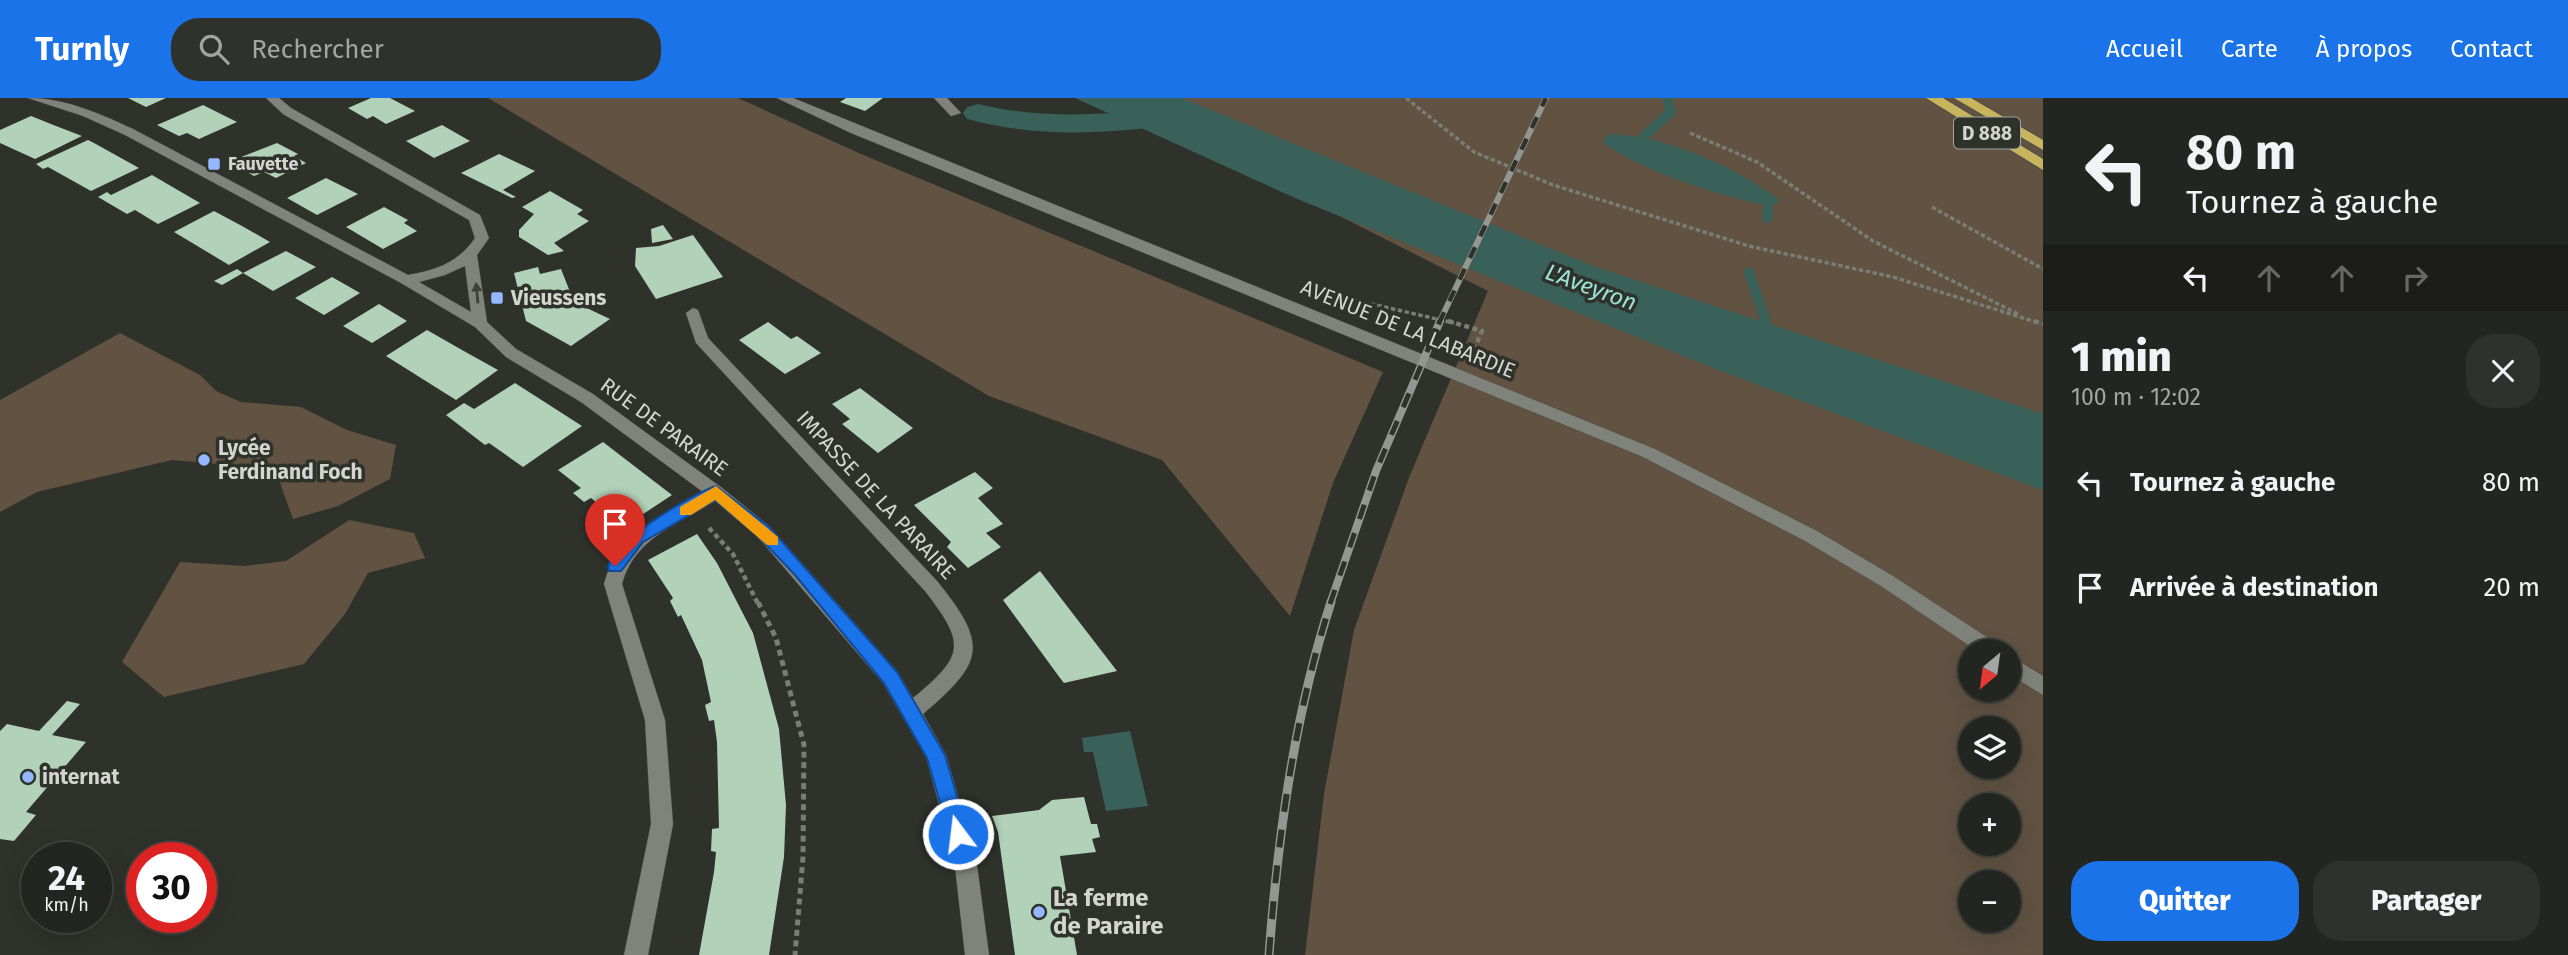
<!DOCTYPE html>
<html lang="fr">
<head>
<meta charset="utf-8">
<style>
	body { margin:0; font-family:"Fira Sans",sans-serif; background:#2f312d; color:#f1f3f6; height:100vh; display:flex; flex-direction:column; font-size:26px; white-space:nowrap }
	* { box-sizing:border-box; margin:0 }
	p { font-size:23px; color:#a3a5a5 }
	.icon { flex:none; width:38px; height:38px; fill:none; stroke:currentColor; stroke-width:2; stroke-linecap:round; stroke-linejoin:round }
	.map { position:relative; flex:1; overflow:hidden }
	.drawer { display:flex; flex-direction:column; background:#232520; width:525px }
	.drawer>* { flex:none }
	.guide { background:#232520; color:#f1f3f6; overflow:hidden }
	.needle { width:46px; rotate:209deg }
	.buttons { position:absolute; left:1958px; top:541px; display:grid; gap:14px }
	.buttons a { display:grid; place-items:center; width:63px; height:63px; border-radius:50%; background:#232520; box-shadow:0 7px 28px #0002,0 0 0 2px #40423e; font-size:35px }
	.speed { position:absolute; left:21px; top:744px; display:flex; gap:14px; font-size:35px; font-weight:700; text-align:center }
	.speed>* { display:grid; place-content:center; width:91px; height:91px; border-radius:50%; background:#232520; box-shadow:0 7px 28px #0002,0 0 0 2px #40423e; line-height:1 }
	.speed small { font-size:18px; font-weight:400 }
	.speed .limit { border:10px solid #d22; background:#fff; color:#111 }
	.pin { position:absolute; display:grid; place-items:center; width:60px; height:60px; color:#fff; margin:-72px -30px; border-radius:50% 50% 50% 0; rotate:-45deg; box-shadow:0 0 7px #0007 }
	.pin .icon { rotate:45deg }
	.me { position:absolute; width:77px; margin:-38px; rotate:345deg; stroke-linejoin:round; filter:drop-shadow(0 0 5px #0008) }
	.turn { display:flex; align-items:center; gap:24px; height:147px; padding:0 28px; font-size:32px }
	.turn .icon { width:91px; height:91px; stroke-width:2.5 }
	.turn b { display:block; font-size:49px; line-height:60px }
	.lanes { display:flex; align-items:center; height:66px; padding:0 28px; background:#0003; justify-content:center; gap:35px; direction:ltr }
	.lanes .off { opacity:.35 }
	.round { display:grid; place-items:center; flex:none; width:74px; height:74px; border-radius:28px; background:#2f312d }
	.summary { display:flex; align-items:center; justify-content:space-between; height:119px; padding:0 28px }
	h1 { font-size:42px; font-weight:800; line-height:52px }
	.button { display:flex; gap:14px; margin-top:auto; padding:14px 28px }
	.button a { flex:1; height:80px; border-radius:28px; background:#1a73e8; color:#fff; font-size:28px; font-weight:800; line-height:80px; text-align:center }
	.button a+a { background:#2f312d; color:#f1f3f6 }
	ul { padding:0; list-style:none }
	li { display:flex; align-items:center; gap:21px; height:105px; padding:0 28px }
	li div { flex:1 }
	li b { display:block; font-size:26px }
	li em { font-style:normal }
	header { display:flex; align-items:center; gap:42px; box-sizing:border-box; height:98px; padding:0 35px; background:#1a73e8; color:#fff }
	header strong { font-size:33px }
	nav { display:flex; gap:38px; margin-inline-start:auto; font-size:24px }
	.search { width:490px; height:63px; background:#2f312d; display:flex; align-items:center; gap:18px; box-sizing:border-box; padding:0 24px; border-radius:28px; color:#a3a5a5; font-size:26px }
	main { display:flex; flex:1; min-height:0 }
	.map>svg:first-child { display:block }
	.green { fill:#615242; fill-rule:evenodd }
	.water { fill:#396159 }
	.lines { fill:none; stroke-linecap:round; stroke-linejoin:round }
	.stream-far1 { stroke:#396159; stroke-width:10 }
	.stream { stroke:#396159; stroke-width:11 }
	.canal { fill:#396159; fill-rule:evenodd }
	.building { fill:#b1d1b9 }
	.minor-casing { stroke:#4c4e48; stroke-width:1 }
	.highway-casing { stroke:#4c4e48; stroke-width:2 }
	.path-far2 { stroke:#7a7c76; stroke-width:3.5; stroke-dasharray:4.5 2.5; stroke-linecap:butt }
	.path-far1 { stroke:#7a7c76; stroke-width:4.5; stroke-dasharray:5 3.5; stroke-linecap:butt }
	.path { stroke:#7a7c76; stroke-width:5; stroke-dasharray:6 4.5; stroke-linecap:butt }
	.minor { fill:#80837c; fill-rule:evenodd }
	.highway { fill:#c8b45d; fill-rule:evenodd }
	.rail-far2-casing { stroke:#949691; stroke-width:6 }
	.rail-far1-casing { stroke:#949691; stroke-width:8 }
	.rail-casing { stroke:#949691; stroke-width:9 }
	.rail-far2 { stroke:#2f312b; stroke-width:4.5; stroke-dasharray:12; stroke-linecap:butt }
	.rail-far1 { stroke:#2f312b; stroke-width:5; stroke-dasharray:15; stroke-linecap:butt }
	.rail { stroke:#2f312b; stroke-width:6; stroke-dasharray:18; stroke-linecap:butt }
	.oneway { fill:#3f413b }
	.route { fill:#1a73e8; stroke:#114b97; stroke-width:2 }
	.slow { fill:#f59e0b }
	.poi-dot { fill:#94b7fd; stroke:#2f312b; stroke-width:2.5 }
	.labels { text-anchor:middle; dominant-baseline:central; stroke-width:7; stroke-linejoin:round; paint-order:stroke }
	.far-poi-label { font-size:18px; font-weight:bold; fill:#d4d5d1; stroke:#2f312b; text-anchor:start }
	.shield { fill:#2f312b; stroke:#a2a49f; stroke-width:2 }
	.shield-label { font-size:19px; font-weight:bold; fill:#d4d5d1 }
	.poi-label { font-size:21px; font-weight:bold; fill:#d4d5d1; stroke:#2f312b; text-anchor:start }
	.street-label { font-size:21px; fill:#d4d5d1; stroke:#2f312b }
	.water-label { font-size:23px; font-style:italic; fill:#99e4d5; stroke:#2f312b }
	.near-poi-label { font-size:24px; font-weight:bold; fill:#d4d5d1; stroke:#2f312b; text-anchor:start }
</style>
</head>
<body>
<header>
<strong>Turnly</strong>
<div class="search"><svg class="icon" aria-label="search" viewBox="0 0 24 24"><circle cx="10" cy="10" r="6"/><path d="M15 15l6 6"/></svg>Rechercher</div>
<nav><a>Accueil</a><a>Carte</a><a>À propos</a><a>Contact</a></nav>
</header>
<main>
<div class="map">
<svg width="2043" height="857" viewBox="0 0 2043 857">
	<rect width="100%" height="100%" fill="#2f312b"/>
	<path class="green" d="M488,0h250l123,56 522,218 -50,111 -43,133 -128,-156 -173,-64z
		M1127,0h916v857h-738l19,-161 30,-164 56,-155 78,-184 -218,-110zM1970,553h39v39h-39zM1970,630h39v38h-39zM1970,707h39v39h-39zM1970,784h39v38h-39z
		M120,235l80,42 16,16 25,11 60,5 46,23 49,15 -6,34 -52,27 -45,13 -18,-50 -103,-9 -135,32 -37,20v-112z
		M349,422l65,13 11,25 -57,15 -23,41 -41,50 -140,33 -42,-35 58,-100 64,4 42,-5z"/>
	<path class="water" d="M1075,0h107l411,168 450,148v76l-325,-120 -423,-172z
		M1608,36c56,0 127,33 172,66l-8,7c-54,-12 -123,-33 -169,-64z
		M1130,633l18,75 -42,5 -13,-59h-9l-2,-14z"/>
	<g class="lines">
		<path class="stream-far1" d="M1644,38l27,-24 -4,-14
			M1767,120l1,-9
			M1749,174l17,51"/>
		<path class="stream" d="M1765,223l6,17"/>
		<path class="canal" d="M978,6c69,17 135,10 205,2l11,3 4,6 -4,6 -11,3c-77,9 -139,15 -216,-5l-4,-6 4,-6z"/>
	</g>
	<path class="building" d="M128,0h38l-20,9z
		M371,0h19l25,13 -29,13 -13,-8 -6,3 -19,-11z
		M846,0h37l-18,13 -25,-9z
		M203,7l34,17 -38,17 -12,-6 -8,3 -22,-11z
		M31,18l25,10 26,10 -47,23 -35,-16v-13z
		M442,27l28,16 -36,17 -28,-17z
		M88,42l6,3 45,25 -48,23 -43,-24 -5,2 -7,-5z
		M277,45l21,11 -4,2 12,7 -30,15 -12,-6 -10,4 -26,-14z
		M499,56l36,17 -32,19 13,7 -4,1 -51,-25z
		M152,77l48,28 -42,21 -23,-14 -8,4 -29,-17 9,-5 4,3z
		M326,80l32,16 -41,21 -30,-17z
		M550,93l33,19 -6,4 12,7 -35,22 10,8 -16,4 -29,-18v-7l15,-16 -12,-7z
		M384,109l24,13 -4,3 13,8 -34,18 -37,-22z
		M214,113l28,15 28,16 -41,23 -55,-33z
		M663,127l10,14 -21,4 -1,-14z
		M693,137l30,42 -67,22 -21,-33 1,-18 23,-2z
		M286,153l30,16 -43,24 -30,-18z
		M538,169l2,7 21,-5 13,33 36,17 -39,27 -45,-25 -12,-48z
		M237,171l6,4 -21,12 -8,-4z
		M332,179l28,16 -36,22 -29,-17z
		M379,206l28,17 -35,22 -29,-17z
		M768,224l23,17 6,-3 24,17 -36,21 -46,-34z
		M427,232l35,20 36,20 -42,30 -70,-44z
		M515,285l67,43 -59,41 -34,-24 -4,2 -39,-30 18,-12 10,6z
		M860,290l53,40 -35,25 -36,-29 8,-5 -18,-15z
		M603,344l69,53 -47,31 -34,-28 -7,4 -11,-9 8,-5 -23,-18z
		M975,374l18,16 -15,10 25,26 -17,9 15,14 -33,21 -21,-21 4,-5 -37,-37z
		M697,436l20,29 36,70 26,96 7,76 -2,52 -15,98h-70l15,-83 2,-20 -5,-1 1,-22 7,-1 -2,-86 -3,-22 -5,1 -4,-16 6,-3 -9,-42 -21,-45 -3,2 -8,-16 3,-3 -25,-38z
		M1040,473l77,100 -53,12 -4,-5 -57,-78z
		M67,603l13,3 -28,31 34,7 -60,70 10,3 -22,26 -14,-2v-108l7,-7 32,7z
		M1084,699l7,27h6l3,13 -8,2 4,13 -36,4 17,99h-62l-17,-123 -6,-16 47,-6 13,-10z"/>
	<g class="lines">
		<g class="minor-casing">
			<path id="minor" d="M28,0c38,0 72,16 105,31l275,146c28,-5 50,-12 67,-37l-6,-18 -186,-106 -17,-16h13l12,10 189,107 9,23 -12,17 10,67 29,27 77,45 129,94 47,38 128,145 16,27c52,-43 53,-54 12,-107l-229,-248 -10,-30 7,-5 5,2 10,28 229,243c52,64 47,81 -14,133l23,41 30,103 13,97h-24l-11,-97 -28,-101 -43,-74 -126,-147 -42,-35c-37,23 -81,37 -93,83l43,136 8,104 -25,131h-24l27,-131 -6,-104 -41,-136c15,-55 56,-66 99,-92l-122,-90 -75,-45 -31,-30 -74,-44 -276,-148 -42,-19zM465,168l6,46 -52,-30 26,-7z
				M777,0h16l862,351 162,82 76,45 106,69 3,6h-25l-96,-65 -76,-45 -162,-84 -792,-324z
				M934,0h13l14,15 -10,3z
				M2009,557l34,21v19l-34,-21z"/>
		</g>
		<g class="highway-casing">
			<path id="highway" d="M1926,0h17l100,61v11z
				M1954,0h17l72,42v10z"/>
		</g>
		<path class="path-far2" d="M1406,0l68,54 79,33 196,61 144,31 146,46
			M1690,35l67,29 116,79 145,73
			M1932,109l111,62
			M1350,201l104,24"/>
		<path class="path-far1" d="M1448,223l34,10 -9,21
			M2034,223l9,3
			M709,430l24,26 25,50"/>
		<path class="path" d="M758,504l18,36 28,107 -1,112 -8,98"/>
		<use href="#minor" class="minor"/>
		<use href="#highway" class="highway"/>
		<g class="rail-far2-casing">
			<path id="rail-far2" d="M1439,225l107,-225"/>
		</g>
		<g class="rail-far1-casing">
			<path id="rail-far1" d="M1330,506l46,-133 64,-150"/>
		</g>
		<g class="rail-casing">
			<path id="rail" d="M1269,857c9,-120 25,-238 62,-353"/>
		</g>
		<use href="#rail-far2" class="rail-far2"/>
		<use href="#rail-far1" class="rail-far1"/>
		<use href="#rail" class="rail"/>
	</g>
	<defs><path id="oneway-solid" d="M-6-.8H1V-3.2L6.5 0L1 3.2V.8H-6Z" transform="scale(1.75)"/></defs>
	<use class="oneway" href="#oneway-solid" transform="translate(477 195) rotate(-95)"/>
	<path class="route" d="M716,388l53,41 128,145 48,83 23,79 -3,6 -7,3 -7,-3 -24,-82 -43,-75 -89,-108 -37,-39 -43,-36 -72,42 -22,29h-12c-10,-23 87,-79 107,-85z"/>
	<path class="slow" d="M716,388l62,51v8h-11l-52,-45 -24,15h-11v-8z"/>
	<g class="poi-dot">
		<rect x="207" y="59" width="14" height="14" rx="3.5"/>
		<rect x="490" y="193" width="14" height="14" rx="3.5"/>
		<circle cx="204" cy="362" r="7"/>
		<circle cx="28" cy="679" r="7"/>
		<circle cx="1039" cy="814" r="7"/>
	</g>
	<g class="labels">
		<g class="far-poi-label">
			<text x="228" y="66">Fauvette</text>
		</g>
		<rect class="shield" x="1954" y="19.5" width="66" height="31" rx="5"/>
		<g class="shield-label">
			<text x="1987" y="35">D 888</text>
		</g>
		<g class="poi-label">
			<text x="511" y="200">Vieussens</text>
			<text x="218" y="350">Lycée<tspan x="218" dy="24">Ferdinand Foch</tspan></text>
			<text x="42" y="679">internat</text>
		</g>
		<g class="street-label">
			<text transform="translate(1408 231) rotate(22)">AVENUE DE LA LABARDIE</text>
			<text transform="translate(664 329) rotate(36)">RUE DE PARAIRE</text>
			<text transform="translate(876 397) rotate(47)">IMPASSE DE LA PARAIRE</text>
		</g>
		<g class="water-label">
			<text transform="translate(1591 189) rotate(20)">L'Aveyron</text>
		</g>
		<g class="near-poi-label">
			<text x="1053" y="800">La ferme<tspan x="1053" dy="28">de Paraire</tspan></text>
		</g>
	</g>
</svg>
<div class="buttons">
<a><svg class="needle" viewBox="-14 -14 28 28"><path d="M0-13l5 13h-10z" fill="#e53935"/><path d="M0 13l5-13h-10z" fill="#a3a5a5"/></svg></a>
<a><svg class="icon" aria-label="layers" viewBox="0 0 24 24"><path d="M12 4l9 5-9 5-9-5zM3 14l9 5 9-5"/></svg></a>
<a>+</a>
<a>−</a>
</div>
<div class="speed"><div>24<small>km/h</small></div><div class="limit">30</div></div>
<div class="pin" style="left:615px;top:468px;background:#d93025"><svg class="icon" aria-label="arrive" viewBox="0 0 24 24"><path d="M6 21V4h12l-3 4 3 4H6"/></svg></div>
<svg class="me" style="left:958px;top:736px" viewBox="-20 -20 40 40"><circle r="17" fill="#1a73e8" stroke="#fff" stroke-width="3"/><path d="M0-11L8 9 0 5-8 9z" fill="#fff"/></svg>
</div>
<section class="drawer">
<div class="guide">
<div class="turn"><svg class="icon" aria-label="left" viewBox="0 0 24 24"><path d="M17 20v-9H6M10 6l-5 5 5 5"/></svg><div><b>80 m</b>Tournez à gauche</div></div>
<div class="lanes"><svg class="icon" aria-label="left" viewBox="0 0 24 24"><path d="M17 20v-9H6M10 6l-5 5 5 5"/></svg><svg class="icon off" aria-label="ahead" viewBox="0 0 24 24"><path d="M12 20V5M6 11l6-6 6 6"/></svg><svg class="icon off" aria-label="ahead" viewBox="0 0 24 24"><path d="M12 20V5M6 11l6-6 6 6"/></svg><svg class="icon off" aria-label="right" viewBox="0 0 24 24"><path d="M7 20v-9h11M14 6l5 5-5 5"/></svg></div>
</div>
<div class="summary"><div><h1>1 min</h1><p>100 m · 12:02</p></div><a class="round"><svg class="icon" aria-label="close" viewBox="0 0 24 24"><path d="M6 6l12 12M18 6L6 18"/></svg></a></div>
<ul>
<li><svg class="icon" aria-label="left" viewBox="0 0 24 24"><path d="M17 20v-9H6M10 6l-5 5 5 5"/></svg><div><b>Tournez à gauche</b></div><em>80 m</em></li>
<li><svg class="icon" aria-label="arrive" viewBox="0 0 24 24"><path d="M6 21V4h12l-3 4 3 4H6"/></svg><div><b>Arrivée à destination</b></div><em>20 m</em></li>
</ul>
<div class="button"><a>Quitter</a><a>Partager</a></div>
</section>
</main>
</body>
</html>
